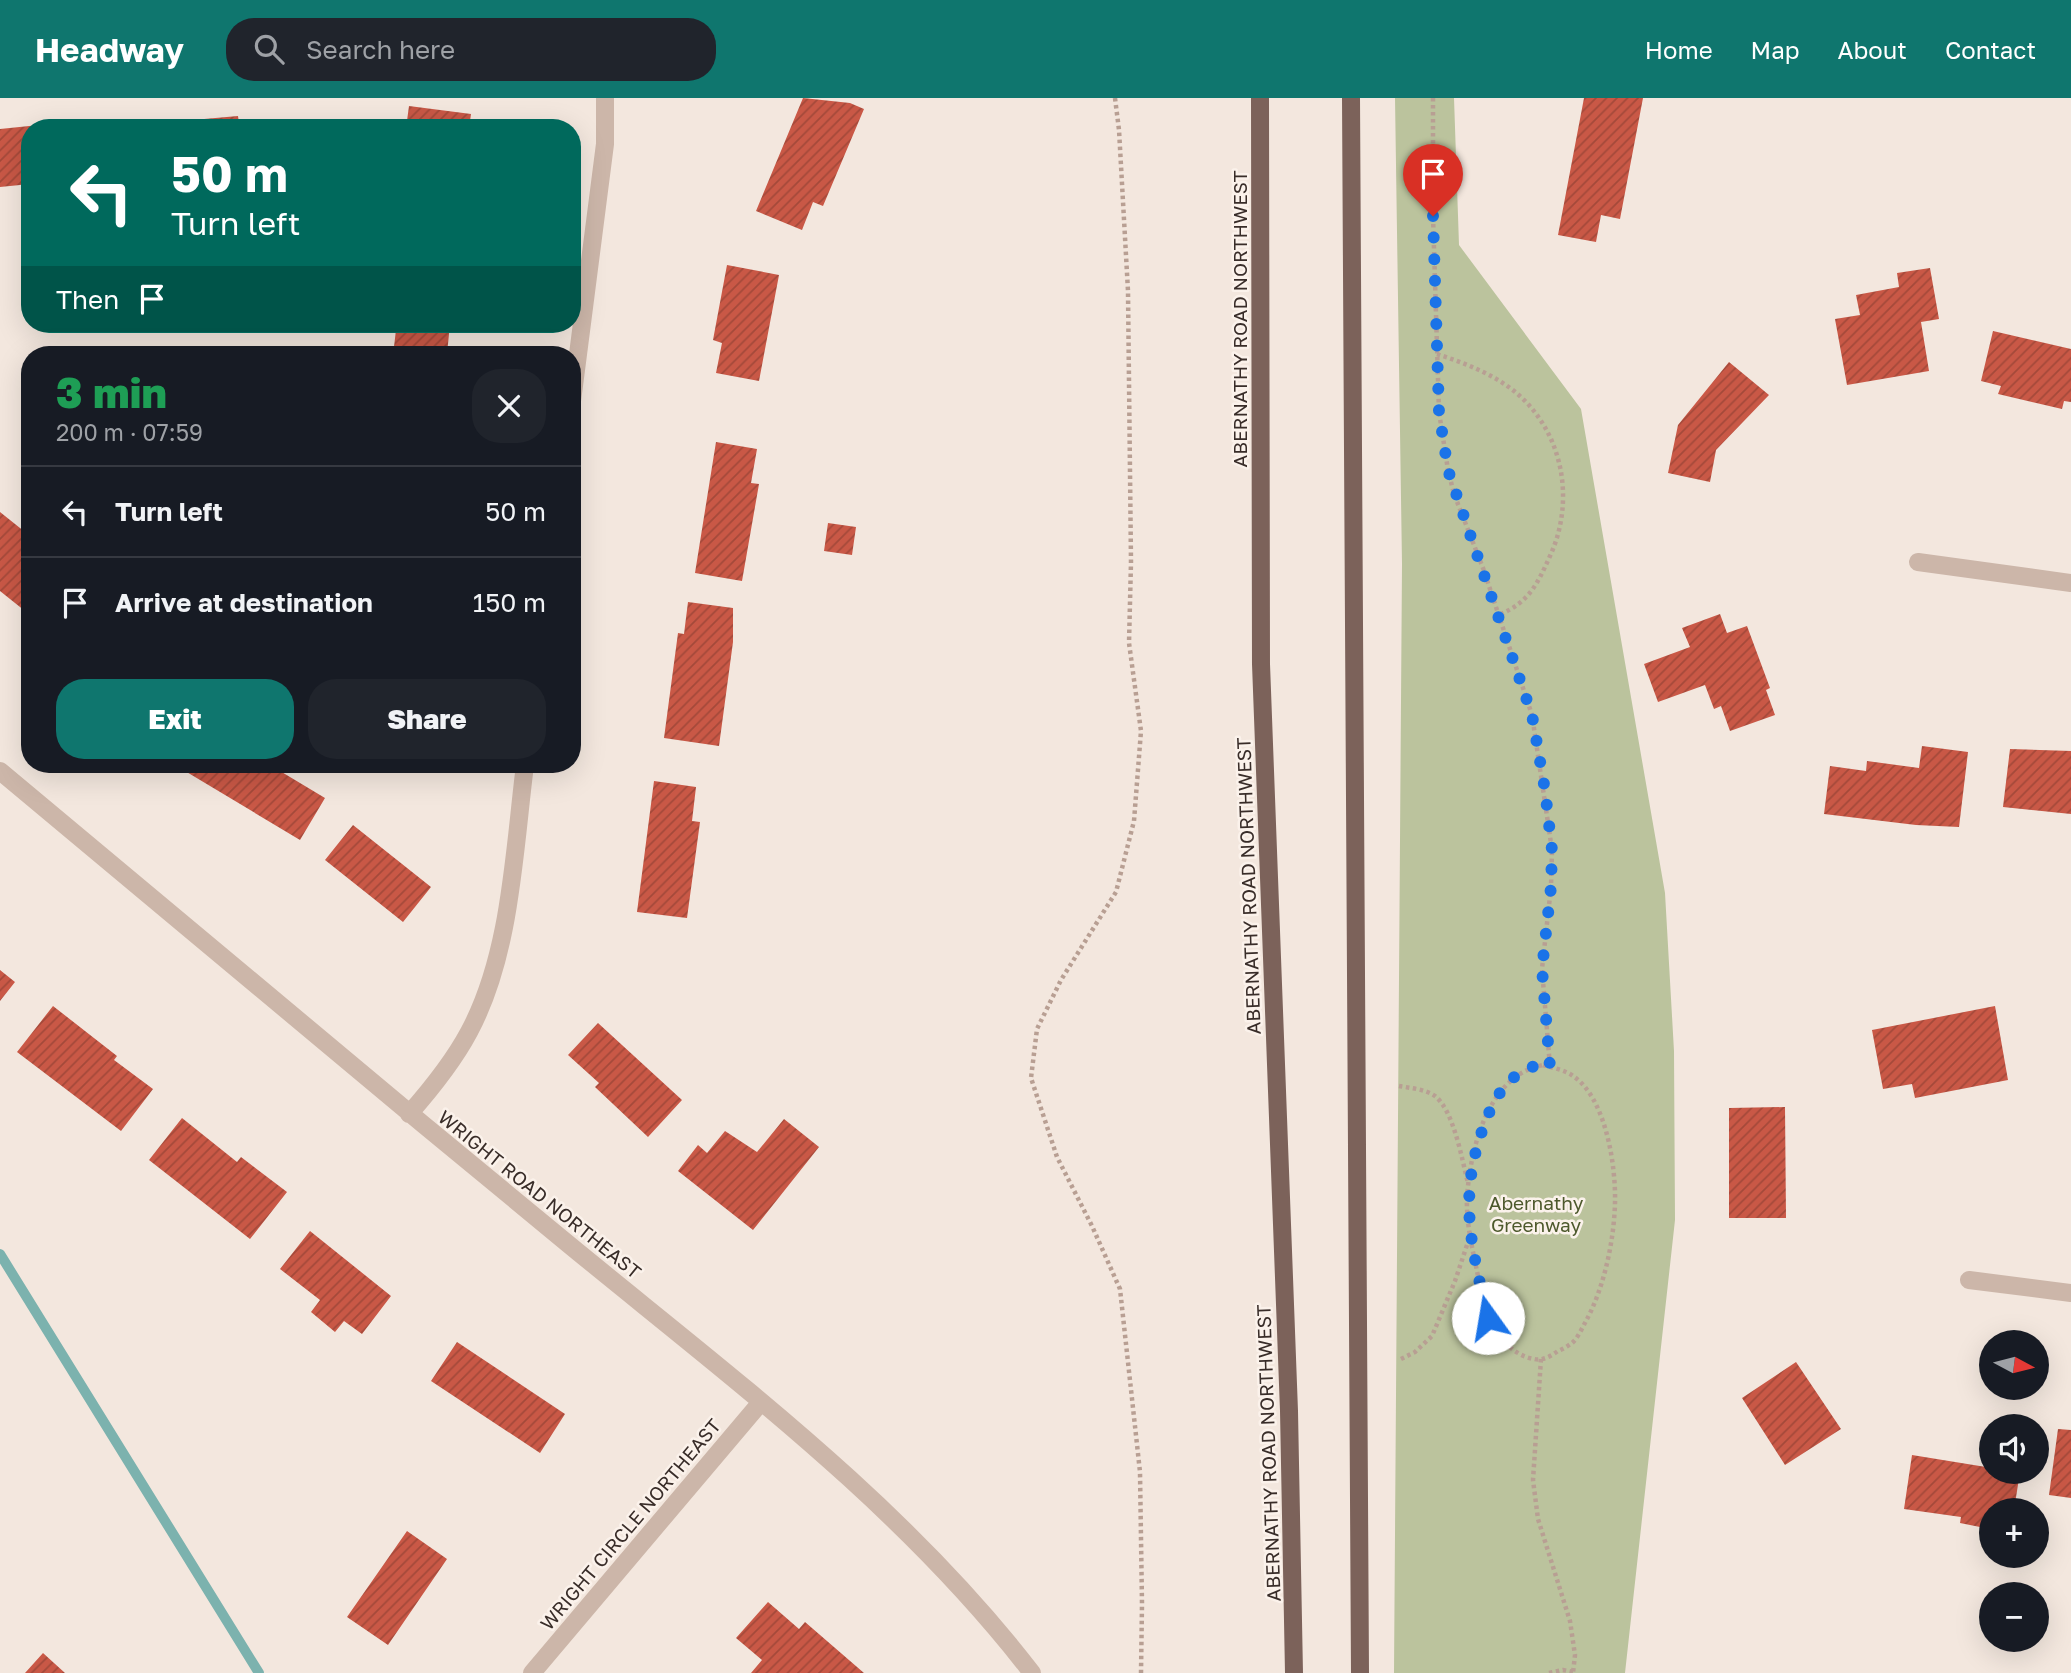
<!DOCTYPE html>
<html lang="en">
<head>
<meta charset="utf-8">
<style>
	body { margin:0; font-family:"Golos Text",sans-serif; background:#20242c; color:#f1f3f6; height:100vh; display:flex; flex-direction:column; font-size:26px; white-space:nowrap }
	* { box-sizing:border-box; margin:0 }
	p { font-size:23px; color:#9ea1a6 }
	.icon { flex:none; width:38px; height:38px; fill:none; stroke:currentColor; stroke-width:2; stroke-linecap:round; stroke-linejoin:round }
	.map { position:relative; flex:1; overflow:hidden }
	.panel { position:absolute; left:21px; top:248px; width:560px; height:427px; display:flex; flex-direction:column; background:#171b24; border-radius:28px; box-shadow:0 7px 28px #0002 }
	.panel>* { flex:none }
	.guide { position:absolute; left:21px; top:21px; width:560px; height:214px; border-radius:28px; box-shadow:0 7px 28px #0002; background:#00695c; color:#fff; overflow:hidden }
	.needle { width:46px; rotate:97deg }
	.controls { position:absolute; left:1979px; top:1232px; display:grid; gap:14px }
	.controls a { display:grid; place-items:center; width:70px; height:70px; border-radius:50%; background:#171b24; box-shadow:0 7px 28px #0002; font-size:35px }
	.pin { position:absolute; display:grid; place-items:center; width:60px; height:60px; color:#fff; margin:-72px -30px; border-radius:50% 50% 50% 0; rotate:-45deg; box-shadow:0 0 7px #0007 }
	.pin .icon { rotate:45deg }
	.me { position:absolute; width:77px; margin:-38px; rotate:347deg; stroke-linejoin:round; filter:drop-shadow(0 0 5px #0008) }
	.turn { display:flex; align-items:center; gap:24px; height:147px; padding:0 35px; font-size:32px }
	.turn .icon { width:91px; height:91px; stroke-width:2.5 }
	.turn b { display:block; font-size:49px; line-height:60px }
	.then { display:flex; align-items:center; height:66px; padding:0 35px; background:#0003; gap:14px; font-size:26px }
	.round { display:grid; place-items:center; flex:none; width:74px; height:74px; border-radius:28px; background:#20242c }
	.head { display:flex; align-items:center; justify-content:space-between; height:119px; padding:0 35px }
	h1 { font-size:42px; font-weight:800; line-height:52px; color:#1e9e55 }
	.action { display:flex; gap:14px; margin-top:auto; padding:14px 35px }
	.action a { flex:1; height:80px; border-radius:28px; background:#0f766e; color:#fff; font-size:28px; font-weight:800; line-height:80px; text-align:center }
	.action a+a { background:#20242c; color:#f1f3f6 }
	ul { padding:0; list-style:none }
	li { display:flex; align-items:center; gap:21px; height:91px; padding:0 35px; border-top:2px solid #363941 }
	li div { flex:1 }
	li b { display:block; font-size:26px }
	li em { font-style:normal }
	header { display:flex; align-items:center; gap:42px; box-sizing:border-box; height:98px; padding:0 35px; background:#0f766e; color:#fff }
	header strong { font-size:33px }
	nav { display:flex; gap:38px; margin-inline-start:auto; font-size:24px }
	.search { width:490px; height:63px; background:#20242c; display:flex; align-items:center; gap:18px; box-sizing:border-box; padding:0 24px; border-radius:28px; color:#9ea1a6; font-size:26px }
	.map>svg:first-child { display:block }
	.park { fill:#bbc39d }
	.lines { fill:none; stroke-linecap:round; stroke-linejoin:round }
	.stream { stroke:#7cb2ae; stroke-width:10 }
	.building { fill:url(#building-hatch) }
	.path { stroke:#b89f93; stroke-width:4.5; stroke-dasharray:3.5 3.5; stroke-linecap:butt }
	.minor { stroke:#ccb6a9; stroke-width:18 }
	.primary { stroke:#7c625a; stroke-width:18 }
	.route { stroke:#1a73e8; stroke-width:12; stroke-dasharray:0 21.6 }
	.labels { text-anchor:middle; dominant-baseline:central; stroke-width:5; stroke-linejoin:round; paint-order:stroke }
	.street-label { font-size:19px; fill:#392d29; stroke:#fbf2eb }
	.park-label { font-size:19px; fill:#4d592c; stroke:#fbf2eb }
</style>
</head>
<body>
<header>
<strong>Headway</strong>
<div class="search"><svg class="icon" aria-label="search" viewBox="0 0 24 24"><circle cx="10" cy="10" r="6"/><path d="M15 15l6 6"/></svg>Search here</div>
<nav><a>Home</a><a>Map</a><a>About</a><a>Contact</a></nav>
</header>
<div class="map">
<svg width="2071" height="1575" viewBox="0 0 2071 1575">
	<defs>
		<pattern id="building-hatch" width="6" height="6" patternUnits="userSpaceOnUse" patternTransform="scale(1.75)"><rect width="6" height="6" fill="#c95846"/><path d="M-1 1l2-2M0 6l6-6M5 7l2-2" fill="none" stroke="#a4493a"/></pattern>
	</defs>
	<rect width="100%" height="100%" fill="#f3e7de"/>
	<path class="park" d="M1395,0h59l5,147 122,164 84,484 9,158 1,169 -50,453h-231l8,-1109z"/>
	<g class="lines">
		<path class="stream" d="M0,1156l259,419"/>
	</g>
	<path class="building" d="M803,0l47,5 14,6 -41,97 -10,-4 -11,28 -46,-19z
		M1584,0h59l-23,121 -19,-4 -5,27 -38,-7z
		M409,8l62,8 -2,14h-63z
		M238,18l1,7 18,-2 1,7h-88v-6z
		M78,23l1,7h-49v56l-30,3v-58z
		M727,167l52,10 -20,106 -43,-8 6,-30 -9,-3z
		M1930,170l9,51 -18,3 8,49 -82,14 -12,-66 25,-4 -4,-20 43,-8 -2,-14z
		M404,226h46l-3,30 -54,1 3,-25 7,1z
		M1993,233l78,18v53l-7,-1 -2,8 -64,-15 3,-8 -20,-5z
		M1729,264l40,33 -53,55 -6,32 -42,-9 10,-48z
		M716,344l41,7 -6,34 8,1 -17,97 -47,-8z
		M0,414l30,24v79l-30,-24z
		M828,425l28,4 -4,28 -28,-4z
		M688,504l45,6v34l-14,104 -55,-8 14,-105 6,1z
		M1720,516l7,19 20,-7 23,62 -4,2 9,25 -45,16 -9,-25 -7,3 -9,-24 -47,17 -14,-38 46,-17 -8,-19z
		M1922,648l46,6 -9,75 -43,-2 -92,-11 6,-48 36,5 1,-10 52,7z
		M2010,651l61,2v63l-68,-7z
		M188,667h82l55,33 -25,42 -115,-69z
		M654,683l42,6 -4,34 8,1 -13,96 -50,-6z
		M353,727l78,62 -28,35 -78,-62z
		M0,872l15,12 -15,19z
		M53,908l64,50 -3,4 39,29 -32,42 -104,-79z
		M1995,908l13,74 -93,18 -3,-14 -29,5 -11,-59z
		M598,925l84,77 -34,37 -53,-50 4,-4 -31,-28z
		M1785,1009l1,111h-57v-110z
		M182,1020l55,44 4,-5 46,35 -37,47 -101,-79z
		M784,1021l35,28 -66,83 -75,-59 20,-26 9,8 18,-22 32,21z
		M310,1133l81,65 -29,38 -18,-13 -9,11 -24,-20 9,-12 -40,-31z
		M457,1244l108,72 -25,39 -109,-72z
		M1796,1264l45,67 -56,36 -43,-67z
		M2058,1331l13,1v68l-22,-3z
		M1912,1357l80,13v4h28l-6,38h-22l-2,19 -30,-6 1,-6 -57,-8z
		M407,1433l40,28 -59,86 -41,-28z
		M768,1504l31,27 6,-7 59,51h-113l11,-13 -26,-22z
		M43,1555l22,20h-40z"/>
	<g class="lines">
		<path class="path" d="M1115,0l4,32 9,161 3,271 -2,81 12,88 -7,90 -18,71 -55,88 -24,49 -6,49 26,79 35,69 28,63 20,183 2,132 -1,69
			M1433,0v118l6,196 9,58 6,24 29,74 49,147 20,135 -1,37 -9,82 8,98
			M1437,256c30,10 62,22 85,44 43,41 52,106 28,158 -13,29 -21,46 -51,59
			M1543,967c10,3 22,5 30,11 33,22 43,90 42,127 -1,38 -11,85 -29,118 -4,7 -8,17 -14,22 -4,3 -9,6 -14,8 -7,5 -15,10 -24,8 -20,-3 -38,-23 -46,-41 -5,-13 -7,-29 -10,-42 -5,-25 -12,-52 -11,-78 3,-49 21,-123 76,-133z
			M1399,988c11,2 26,3 36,10 19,15 27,64 33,87
			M1401,1261l14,-7 17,-16 23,-55 14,-42
			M1541,1261l-8,121 5,39 32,102 5,34 -2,18
			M1549,1575l14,-3 10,2"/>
		<path class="minor" d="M572,303l33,-257v-46
			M1918,464l153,21
			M0,673c189,158 377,316 567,472 163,134 336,262 465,430
			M409,1016c23,-26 44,-52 60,-82 42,-78 45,-181 56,-267
			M1969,1182l102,13
			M532,1575l229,-271"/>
		<path class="primary" d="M1260,0l1,566 28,747 5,262
			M1351,0l9,1575"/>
	</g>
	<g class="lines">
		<path class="route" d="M1433,118l6,196 9,58 84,245 13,75 7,60 -1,37 -9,82 8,98c-17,-5 -32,5 -43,17 -12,13 -19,30 -25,47 -24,69 -10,118 6,187"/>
	</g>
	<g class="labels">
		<g class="street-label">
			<text transform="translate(1239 221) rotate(-90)">ABERNATHY ROAD NORTHWEST</text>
			<text transform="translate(1248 788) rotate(-92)">ABERNATHY ROAD NORTHWEST</text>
			<text transform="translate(540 1096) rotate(39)">WRIGHT ROAD NORTHEAST</text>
			<text transform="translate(1268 1355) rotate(-92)">ABERNATHY ROAD NORTHWEST</text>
			<text transform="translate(630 1426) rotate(-50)">WRIGHT CIRCLE NORTHEAST</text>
		</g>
		<g class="park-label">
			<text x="1536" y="1104">Abernathy<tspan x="1536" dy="22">Greenway</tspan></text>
		</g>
	</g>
</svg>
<div class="controls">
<a><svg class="needle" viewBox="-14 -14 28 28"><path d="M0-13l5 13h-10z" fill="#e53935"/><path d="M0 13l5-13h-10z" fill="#9ea1a6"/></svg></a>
<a><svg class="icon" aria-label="sound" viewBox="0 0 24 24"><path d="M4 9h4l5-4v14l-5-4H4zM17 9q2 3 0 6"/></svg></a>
<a>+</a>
<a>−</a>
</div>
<div class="pin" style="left:1433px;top:118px;background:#d93025"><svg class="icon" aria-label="arrive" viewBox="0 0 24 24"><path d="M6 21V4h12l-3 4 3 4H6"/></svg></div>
<svg class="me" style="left:1488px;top:1220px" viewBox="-20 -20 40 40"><circle r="19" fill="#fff"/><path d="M0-13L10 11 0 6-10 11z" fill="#1a73e8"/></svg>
<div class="guide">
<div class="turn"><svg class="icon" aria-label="left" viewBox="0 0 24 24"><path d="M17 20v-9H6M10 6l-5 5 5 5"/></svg><div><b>50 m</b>Turn left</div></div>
<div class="then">Then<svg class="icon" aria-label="arrive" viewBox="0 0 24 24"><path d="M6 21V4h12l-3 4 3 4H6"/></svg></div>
</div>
<section class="panel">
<div class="head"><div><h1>3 min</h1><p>200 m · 07:59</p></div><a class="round"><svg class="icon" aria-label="close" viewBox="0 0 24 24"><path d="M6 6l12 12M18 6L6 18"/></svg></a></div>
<ul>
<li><svg class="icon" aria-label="left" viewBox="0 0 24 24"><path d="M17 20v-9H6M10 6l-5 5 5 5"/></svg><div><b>Turn left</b></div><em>50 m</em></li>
<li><svg class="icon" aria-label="arrive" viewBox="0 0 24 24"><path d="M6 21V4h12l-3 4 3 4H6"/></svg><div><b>Arrive at destination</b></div><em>150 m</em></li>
</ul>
<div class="action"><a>Exit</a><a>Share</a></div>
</section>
</div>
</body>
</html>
